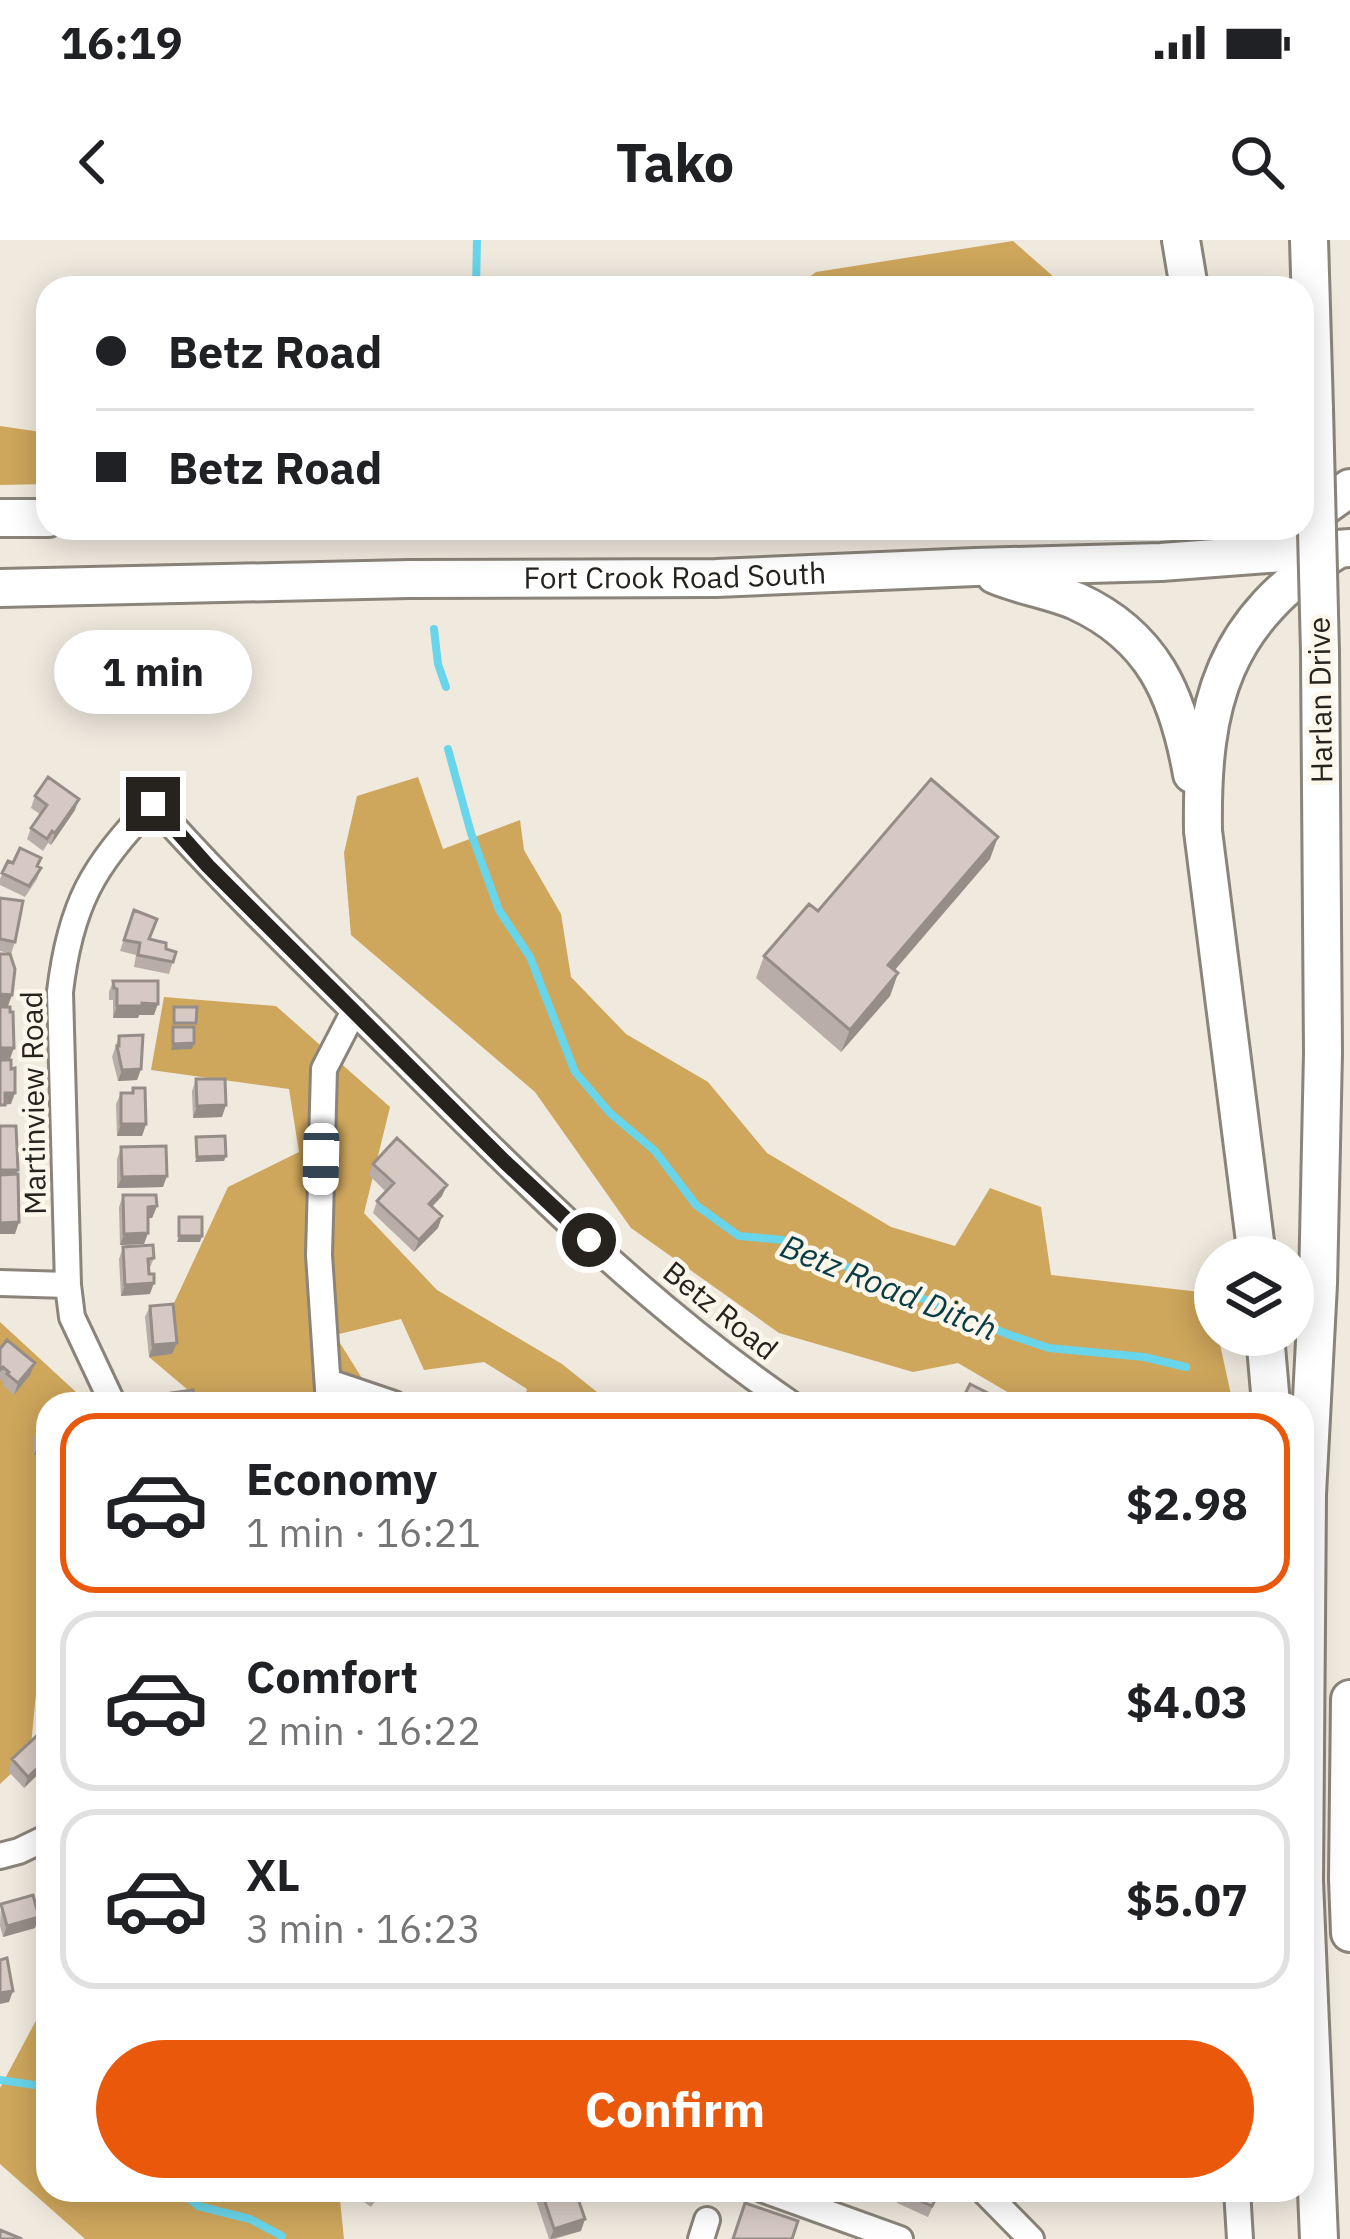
<!DOCTYPE html>
<meta charset="utf-8">
<style>
:root{--surface:#fff;--page:#f6f6f6;--text:#202124;--muted:#757577;--line:#e0e0e0;--accent:#ea580c}
body{margin:0;font-family:"IBM Plex Sans",sans-serif;background:var(--page);color:var(--text);height:100vh;display:flex;flex-direction:column;font-size:45px;white-space:nowrap}
*{box-sizing:border-box;margin:0}
p{font-size:39px;color:var(--muted)}
.icon{flex:none;width:66px;height:66px;fill:none;stroke:currentColor;stroke-width:2;stroke-linecap:round;stroke-linejoin:round}
.map{position:relative;flex:1;overflow:hidden}
.side{position:absolute;left:36px;top:1152px;width:1278px;height:810px;display:flex;flex-direction:column;background:var(--surface);border-radius:36px;box-shadow:0 6px 30px #0003}
.side>*{flex:none}
.hud{position:absolute;left:36px;top:36px;width:1278px;height:264px;border-radius:36px;box-shadow:0 6px 30px #0003;display:grid;align-content:center;height:264px;padding:0 60px;background:var(--surface)}
.tools{position:absolute;left:1194px;top:996px;display:grid;gap:24px}
.tools a{display:grid;place-items:center;width:120px;height:120px;border-radius:50%;background:var(--surface);box-shadow:0 6px 30px #0003;font-size:60px}
.end{position:absolute;width:54px;height:54px;margin:-27px;border:15px solid #26231f;background:#fff;box-shadow:0 0 0 6px #fff}
.from{border-radius:50%}
.bubble{position:absolute;height:84px;border-radius:42px;background:var(--surface);box-shadow:0 6px 30px #0003;font-size:39px;font-weight:800;line-height:84px;text-align:center}
.car{position:absolute;width:36px;height:72px;margin:-36px -18px;border-radius:15px;box-shadow:0 0 9px 3px #0007;background:linear-gradient(#fff 24%,#345 0 40%,#fff 0 76%,#345 0 86%,#fff 0)}
.hud b{display:flex;align-items:center;gap:42px;height:114px;font-size:45px}
.hud b+b{border-top:3px solid var(--line)}
.hud i{width:30px;height:30px;background:var(--text)}
ul{padding:21px 0 0;list-style:none}
li{display:flex;align-items:center;gap:36px;height:180px;margin:0 24px 18px;padding:0 36px;border:6px solid var(--line);border-radius:36px}
li div{flex:1}
li b{display:block;font-size:45px}
li em{font-style:normal;font-weight:800}
li.on{border-color:var(--accent)}
li>.icon{width:108px;height:108px;stroke-width:1.5}
.cta{display:flex;gap:24px;margin-top:auto;padding:24px 60px}
.cta a{flex:1;height:138px;border-radius:72px;background:var(--accent);color:#fff;font-size:48px;font-weight:800;line-height:138px;text-align:center}
.status{display:flex;justify-content:space-between;align-items:center;height:84px;padding:0 60px;background:var(--surface);direction:ltr}
.status svg{height:33px;fill:currentColor}
header{display:flex;justify-content:space-between;align-items:center;height:156px;padding:0 60px;background:var(--surface);font-size:54px;font-weight:800}
.map>svg:first-child{display:block}
.forest{fill:#cea65c}
.lines{fill:none;stroke-linecap:round;stroke-linejoin:round}
.stream{stroke:#69d5ea;stroke-width:8}
.minor-casing{stroke:#8a847a;stroke-width:30}
.primary-casing{stroke:#8a847a;stroke-width:42}
.minor{stroke:#fff;stroke-width:24}
.primary{stroke:#fff;stroke-width:36}
.primary-bridge-casing{stroke:#8a847a;stroke-width:42;stroke-linecap:butt}
.primary-bridge{stroke:#fff;stroke-width:36}
.wall{fill:#b8ada8}
.shaded-wall{fill:#968d88}
.building{fill:#d6c9c3;stroke:#968d88;stroke-width:3}
.route{stroke:#26231f;stroke-width:15}
.labels{text-anchor:middle;stroke-width:9;stroke-linejoin:round;paint-order:stroke}
.street-label{font-size:30px;fill:#26231f;stroke:#fdf7eb}
.water-label{font-size:33px;font-style:italic;fill:#093d46;stroke:#fdf7eb}
</style>
<div class="status"><b>16:19</b><svg viewBox="0 0 49 12"><path d="M0 12V9h3v3zM5 12V6h3v6zM10 12V3h3v9zM15 12V0h3v12zM26 1h20v11H26zM47 4h2v5h-2z"/></svg></div>
<header><svg class="icon" aria-label="back" viewBox="0 0 24 24"><path d="M15 5l-7 7 7 7"/></svg>Tako<svg class="icon" aria-label="search" viewBox="0 0 24 24"><circle cx="10" cy="10" r="6"/><path d="M15 15l6 6"/></svg></header>
<div class="map">
<svg width="1350" height="1999" viewBox="0 0 1350 1999">
<rect width="100%" height="100%" fill="#f0e9de"/>
<!-- forest -->
<path class="forest" d="M 1013,1 L 1055,38 L 1046,48 L 795,48 L 816,32 Z
M 0,186 L 48,193 L 48,244 L 0,245 Z
M 418,537 L 443,609 L 520,580 L 524,610 L 561,674 L 571,737 L 626,794 L 708,842 L 767,913 L 891,987 L 955,1006 L 990,948 L 1041,967 L 1051,1035 L 1209,1053 L 1215,1095 L 1218,1095 L 1233,1164 L 1028,1164 L 958,1123 L 913,1132 L 779,1093 L 631,988 L 535,852 L 351,695 L 344,613 L 357,556 Z
M 164,757 L 276,766 L 390,867 L 364,973 L 437,1050 L 562,1124 L 612,1164 L 524,1164 L 527,1149 L 484,1122 L 424,1130 L 401,1079 L 335,1095 L 378,1164 L 194,1164 L 194,1155 L 149,1117 L 228,947 L 299,912 L 289,849 L 151,830 Z
M 0,1082 L 76,1152 L 77,1164 L 48,1164 L 48,1332 L 40,1349 L 39,1422 L 30,1516 L 0,1544 Z
M 48,1758 L 48,1950 L 339,1950 L 344,1999 L 85,1999 L 0,1924 L 0,1848 Z"/>
<g class="lines">
<!-- stream -->
<path class="stream" d="M 476,48 L 477,0
M 434,389 L 438,424 L 446,447
M 448,509 L 471,593 L 499,670 L 530,717 L 575,832 L 610,873 L 655,911 L 696,965 L 739,996 L 783,1000 L 1007,1094 L 1049,1108 L 1144,1117 L 1186,1127
M 0,1840 L 48,1847
M 178,1950 L 198,1966 L 250,1979 L 282,1996"/>
<!-- minor casing -->
<g class="minor-casing">
<path id="minor" d="M 0,1043 L 68,1045 L 72,1077 L 113,1164
M 68,1045 L 60,752 C 70,666 93,624 153,564 C 232,653 318,735 402,819 C 524,942 648,1066 791,1164
M 329,1142 L 394,1164
M 329,1164 L 319,1015 L 324,829 L 354,771
M 0,1616 L 19,1611 L 48,1597
M 764,1950 L 900,1999
M 983,1950 L 1031,1999
M 1237,1950 L 1240,1999
M 701,1999 L 707,1980"/>
</g>
<!-- primary casing -->
<g class="primary-casing">
<g id="primary">
<path d="M 1181,0 L 1189,48"/>
<path d="M 1309,0 L 1314,169"/>
<path d="M 0,278 L 48,278"/>
<path d="M 1302,282 L 1350,248"/>
<path d="M 995,335 C 1021,346 1050,350 1076,361 C 1153,396 1178,455 1192,534"/>
<path id="s1" d="M 0,348 L 409,339 L 716,338 L 975,327 L 1161,322 L 1350,308"/>
<path d="M 1257,1017 L 1203,591 C 1201,462 1223,381 1337,310"/>
<path d="M 1265,1095 L 1271,1164"/>
<path d="M 1350,1459 L 1348,1639 L 1350,1693"/>
<path d="M 1319,1999 L 1304,1641 L 1307,1254 L 1318,1044 L 1323,813 L 1320,413"/>
</g>
</g>
<!-- minor -->
<use href="#minor" class="minor"/>
<!-- primary -->
<use href="#primary" class="primary"/>
<!-- primary-bridge casing -->
<g class="primary-bridge-casing">
<path id="primary-bridge" d="M 1314,169 L 1320,413"/>
</g>
<!-- primary-bridge -->
<use href="#primary-bridge" class="primary-bridge"/>
</g>
<!-- wall -->
<path class="wall" d="M 35,556 L 75,570 L 51,605 L 48,603 L 43,611 L 27,599 L 31,588 L 40,574 L 31,568 Z
M 990,619 L 895,730 L 898,733 L 890,756 L 841,812 L 756,738 L 764,716 L 818,671 Z
M 8,621 L 41,628 L 37,639 L 25,657 L 0,645 L 0,639 Z
M 0,658 L 15,702 L 11,714 L 0,711 Z
M 134,670 L 149,699 L 166,709 L 176,712 L 169,734 L 134,727 L 136,715 L 120,711 Z
M 113,741 L 154,775 L 139,775 L 138,778 L 113,778 L 113,760 L 109,760 L 109,752 Z
M 119,796 L 141,829 L 137,840 L 118,841 L 112,817 Z
M 196,839 L 222,877 L 193,878 L 192,851 Z
M 133,848 L 146,884 L 142,896 L 117,896 L 116,864 L 121,853 L 131,853 Z
M 121,907 L 163,947 L 117,948 L 117,919 Z
M 373,924 L 442,956 L 432,967 L 442,976 L 438,988 L 414,1012 L 373,973 L 377,961 L 386,952 L 369,935 Z
M 123,955 L 157,966 L 152,978 L 148,978 L 148,993 L 144,1004 L 120,1005 L 119,967 Z
M 123,1007 L 154,1018 L 149,1030 L 150,1054 L 121,1056 L 119,1019 Z
M 150,1066 L 177,1103 L 172,1114 L 149,1117 L 145,1077 Z
M 0,1109 L 30,1135 L 14,1155 L 3,1145 L 4,1143 L 0,1139 Z
M 38,1186 L 48,1186 L 48,1239 L 43,1239 L 43,1215 L 34,1215 L 34,1197 Z
M 48,1286 L 48,1327 L 43,1327 L 42,1310 Z
M 46,1448 L 48,1473 L 43,1473 L 42,1459 Z
M 48,1498 L 24,1548 L 8,1531 L 12,1519 Z
M 1,1664 L 39,1677 L 35,1688 L 3,1697 L 0,1686 Z
M 347,1950 L 383,1950 L 371,1967 Z
M 538,1950 L 575,1950 L 581,1991 L 555,1999 L 549,1999 L 535,1957 Z
M 902,1950 L 940,1950 L 928,1977 L 897,1963 Z"/>
<!-- shaded-wall -->
<path class="shaded-wall" d="M 79,559 L 75,570 L 51,605 L 55,593 Z
M 998,597 L 990,619 L 880,747 L 888,725 Z
M 898,733 L 890,756 L 841,812 L 850,790 Z
M 0,754 L 12,755 L 8,766 L 0,766 Z
M 142,763 L 158,764 L 154,775 L 139,775 L 138,778 L 113,778 L 117,766 Z
M 194,803 L 192,809 L 171,810 L 173,804 Z
M 0,808 L 14,808 L 10,819 L 0,819 Z
M 141,829 L 137,840 L 118,841 L 122,830 Z
M 5,853 L 15,853 L 11,864 L 1,865 Z
M 226,865 L 222,877 L 193,878 L 197,866 Z
M 121,884 L 146,884 L 142,896 L 117,896 Z
M 226,916 L 224,921 L 195,922 L 197,917 Z
M 0,930 L 18,930 L 14,941 L 0,942 Z
M 167,936 L 163,947 L 117,948 L 122,937 Z
M 447,945 L 442,956 L 424,975 L 429,964 Z
M 157,966 L 152,978 L 144,978 L 148,967 Z
M 442,976 L 438,988 L 414,1012 L 419,1000 Z
M 19,982 L 15,994 L 0,994 L 0,983 Z
M 148,993 L 144,1004 L 120,1005 L 124,994 Z
M 179,996 L 202,996 L 200,1002 L 177,1002 Z
M 154,1043 L 150,1054 L 121,1056 L 125,1045 Z
M 177,1103 L 172,1114 L 149,1117 L 153,1105 Z
M 35,1123 L 30,1135 L 14,1155 L 18,1143 Z
M 38,1204 L 47,1204 L 43,1215 L 34,1215 Z
M 48,1518 L 48,1525 L 24,1548 L 28,1537 Z
M 39,1677 L 35,1688 L 3,1697 L 7,1686 Z
M 13,1751 L 9,1762 L 0,1764 L 0,1753 Z
M 585,1979 L 581,1991 L 550,1999 L 554,1989 Z"/>
<!-- building -->
<path class="building" d="M 48,537 L 79,559 L 55,593 L 52,591 L 47,599 L 31,588 L 47,565 L 35,556 Z
M 931,539 L 998,597 L 888,725 L 898,733 L 850,790 L 764,716 L 809,664 L 818,671 Z
M 20,608 L 41,618 L 37,626 L 41,628 L 29,646 L 2,633 L 8,621 L 13,623 Z
M 0,658 L 23,661 L 15,702 L 0,699 Z
M 134,670 L 157,679 L 149,699 L 166,703 L 166,709 L 176,712 L 173,722 L 138,715 L 140,703 L 124,700 Z
M 0,714 L 10,714 L 15,729 L 12,755 L 0,754 Z
M 113,741 L 158,741 L 158,764 L 142,763 L 142,766 L 117,766 L 117,749 L 114,748 Z
M 0,767 L 10,767 L 10,772 L 13,772 L 14,808 L 0,808 Z
M 174,767 L 197,767 L 196,783 L 174,783 Z
M 173,787 L 194,787 L 194,803 L 173,804 Z
M 143,795 L 141,829 L 122,830 L 117,806 L 119,806 L 119,796 Z
M 0,820 L 11,820 L 11,829 L 15,828 L 15,853 L 5,853 L 5,865 L 0,865 Z
M 196,839 L 225,839 L 226,865 L 197,866 Z
M 133,848 L 145,848 L 146,884 L 121,884 L 121,853 L 133,853 Z
M 0,886 L 16,886 L 18,930 L 0,930 Z
M 225,896 L 226,916 L 197,917 L 196,897 Z
M 397,898 L 447,945 L 429,964 L 442,976 L 419,1000 L 377,961 L 394,943 L 373,924 Z
M 166,906 L 167,936 L 122,937 L 121,907 Z
M 18,934 L 19,982 L 0,983 L 0,935 Z
M 123,955 L 156,955 L 157,966 L 148,967 L 148,993 L 124,994 Z
M 179,977 L 202,977 L 202,996 L 179,996 Z
M 153,1005 L 154,1018 L 148,1019 L 149,1034 L 154,1034 L 154,1043 L 125,1045 L 123,1007 Z
M 173,1064 L 177,1103 L 153,1105 L 150,1066 Z
M 7,1100 L 35,1123 L 18,1143 L 7,1134 L 9,1132 L 3,1127 L 0,1130 L 0,1109 Z
M 970,1144 L 1010,1164 L 960,1164 Z
M 193,1150 L 196,1164 L 173,1164 L 171,1153 Z
M 38,1186 L 48,1186 L 48,1227 L 47,1204 L 38,1204 Z
M 42,1491 L 48,1498 L 48,1518 L 28,1537 L 12,1519 Z
M 33,1655 L 39,1677 L 7,1686 L 1,1664 Z
M 7,1718 L 13,1751 L 0,1753 L 0,1720 Z
M 541,1950 L 575,1950 L 585,1979 L 554,1989 Z
M 902,1950 L 940,1950 L 932,1966 L 901,1952 Z
M 745,1963 L 798,1981 L 792,1999 L 733,1999 Z
M 0,1990 L 22,1999 L 0,1999 Z"/>
<g class="lines">
<!-- route -->
<path class="route" d="M 153,564 L 208,626 L 505,922 L 589,1000"/>
</g>
<g class="labels">
<!-- street labels -->
<g class="street-label">
<text dy="10" stroke="none"><textPath href="#s1" startOffset="675">Fort Crook Road South</textPath></text>
<text transform="translate(1321 460) rotate(-91)" y="10">Harlan Drive</text>
<text transform="translate(34 863) rotate(-91)" y="10">Martinview Road</text>
<text transform="translate(720 1071) rotate(39)" y="10">Betz Road</text>
</g>
<!-- water labels -->
<g class="water-label">
<text transform="translate(889 1047) rotate(22)" y="12">Betz Road Ditch</text>
</g>
</g>
</svg>
<div class="tools">
<a><svg class="icon" aria-label="layers" viewBox="0 0 24 24"><path d="M12 4l9 5-9 5-9-5zM3 14l9 5 9-5"/></svg></a>
</div>
<i class="end from" style="left:589px;top:1000px"></i>
<i class="end" style="left:153px;top:564px"></i>
<div class="bubble" style="left:54px;top:390px;width:198px">1 min</div>
<i class="car" style="left:321px;top:919px;rotate:181deg"></i>
<div class="hud">
<b><i class="from"></i>Betz Road</b>
<b><i></i>Betz Road</b>
</div>
<section class="side">
<ul>
<li class="on"><svg class="icon" aria-label="car" viewBox="0 0 24 24"><path d="M5 17H2v-5l4-1 3-4h7l3 4 3 1v5h-3M9 17h6M6 11h13"/><circle cx="7" cy="17" r="2"/><circle cx="17" cy="17" r="2"/></svg><div><b>Economy</b><p>1 min · 16:21</p></div><em>$2.98</em></li>
<li><svg class="icon" aria-label="car" viewBox="0 0 24 24"><path d="M5 17H2v-5l4-1 3-4h7l3 4 3 1v5h-3M9 17h6M6 11h13"/><circle cx="7" cy="17" r="2"/><circle cx="17" cy="17" r="2"/></svg><div><b>Comfort</b><p>2 min · 16:22</p></div><em>$4.03</em></li>
<li><svg class="icon" aria-label="car" viewBox="0 0 24 24"><path d="M5 17H2v-5l4-1 3-4h7l3 4 3 1v5h-3M9 17h6M6 11h13"/><circle cx="7" cy="17" r="2"/><circle cx="17" cy="17" r="2"/></svg><div><b>XL</b><p>3 min · 16:23</p></div><em>$5.07</em></li>
</ul>
<div class="cta"><a>Confirm</a></div>
</section>
</div>
